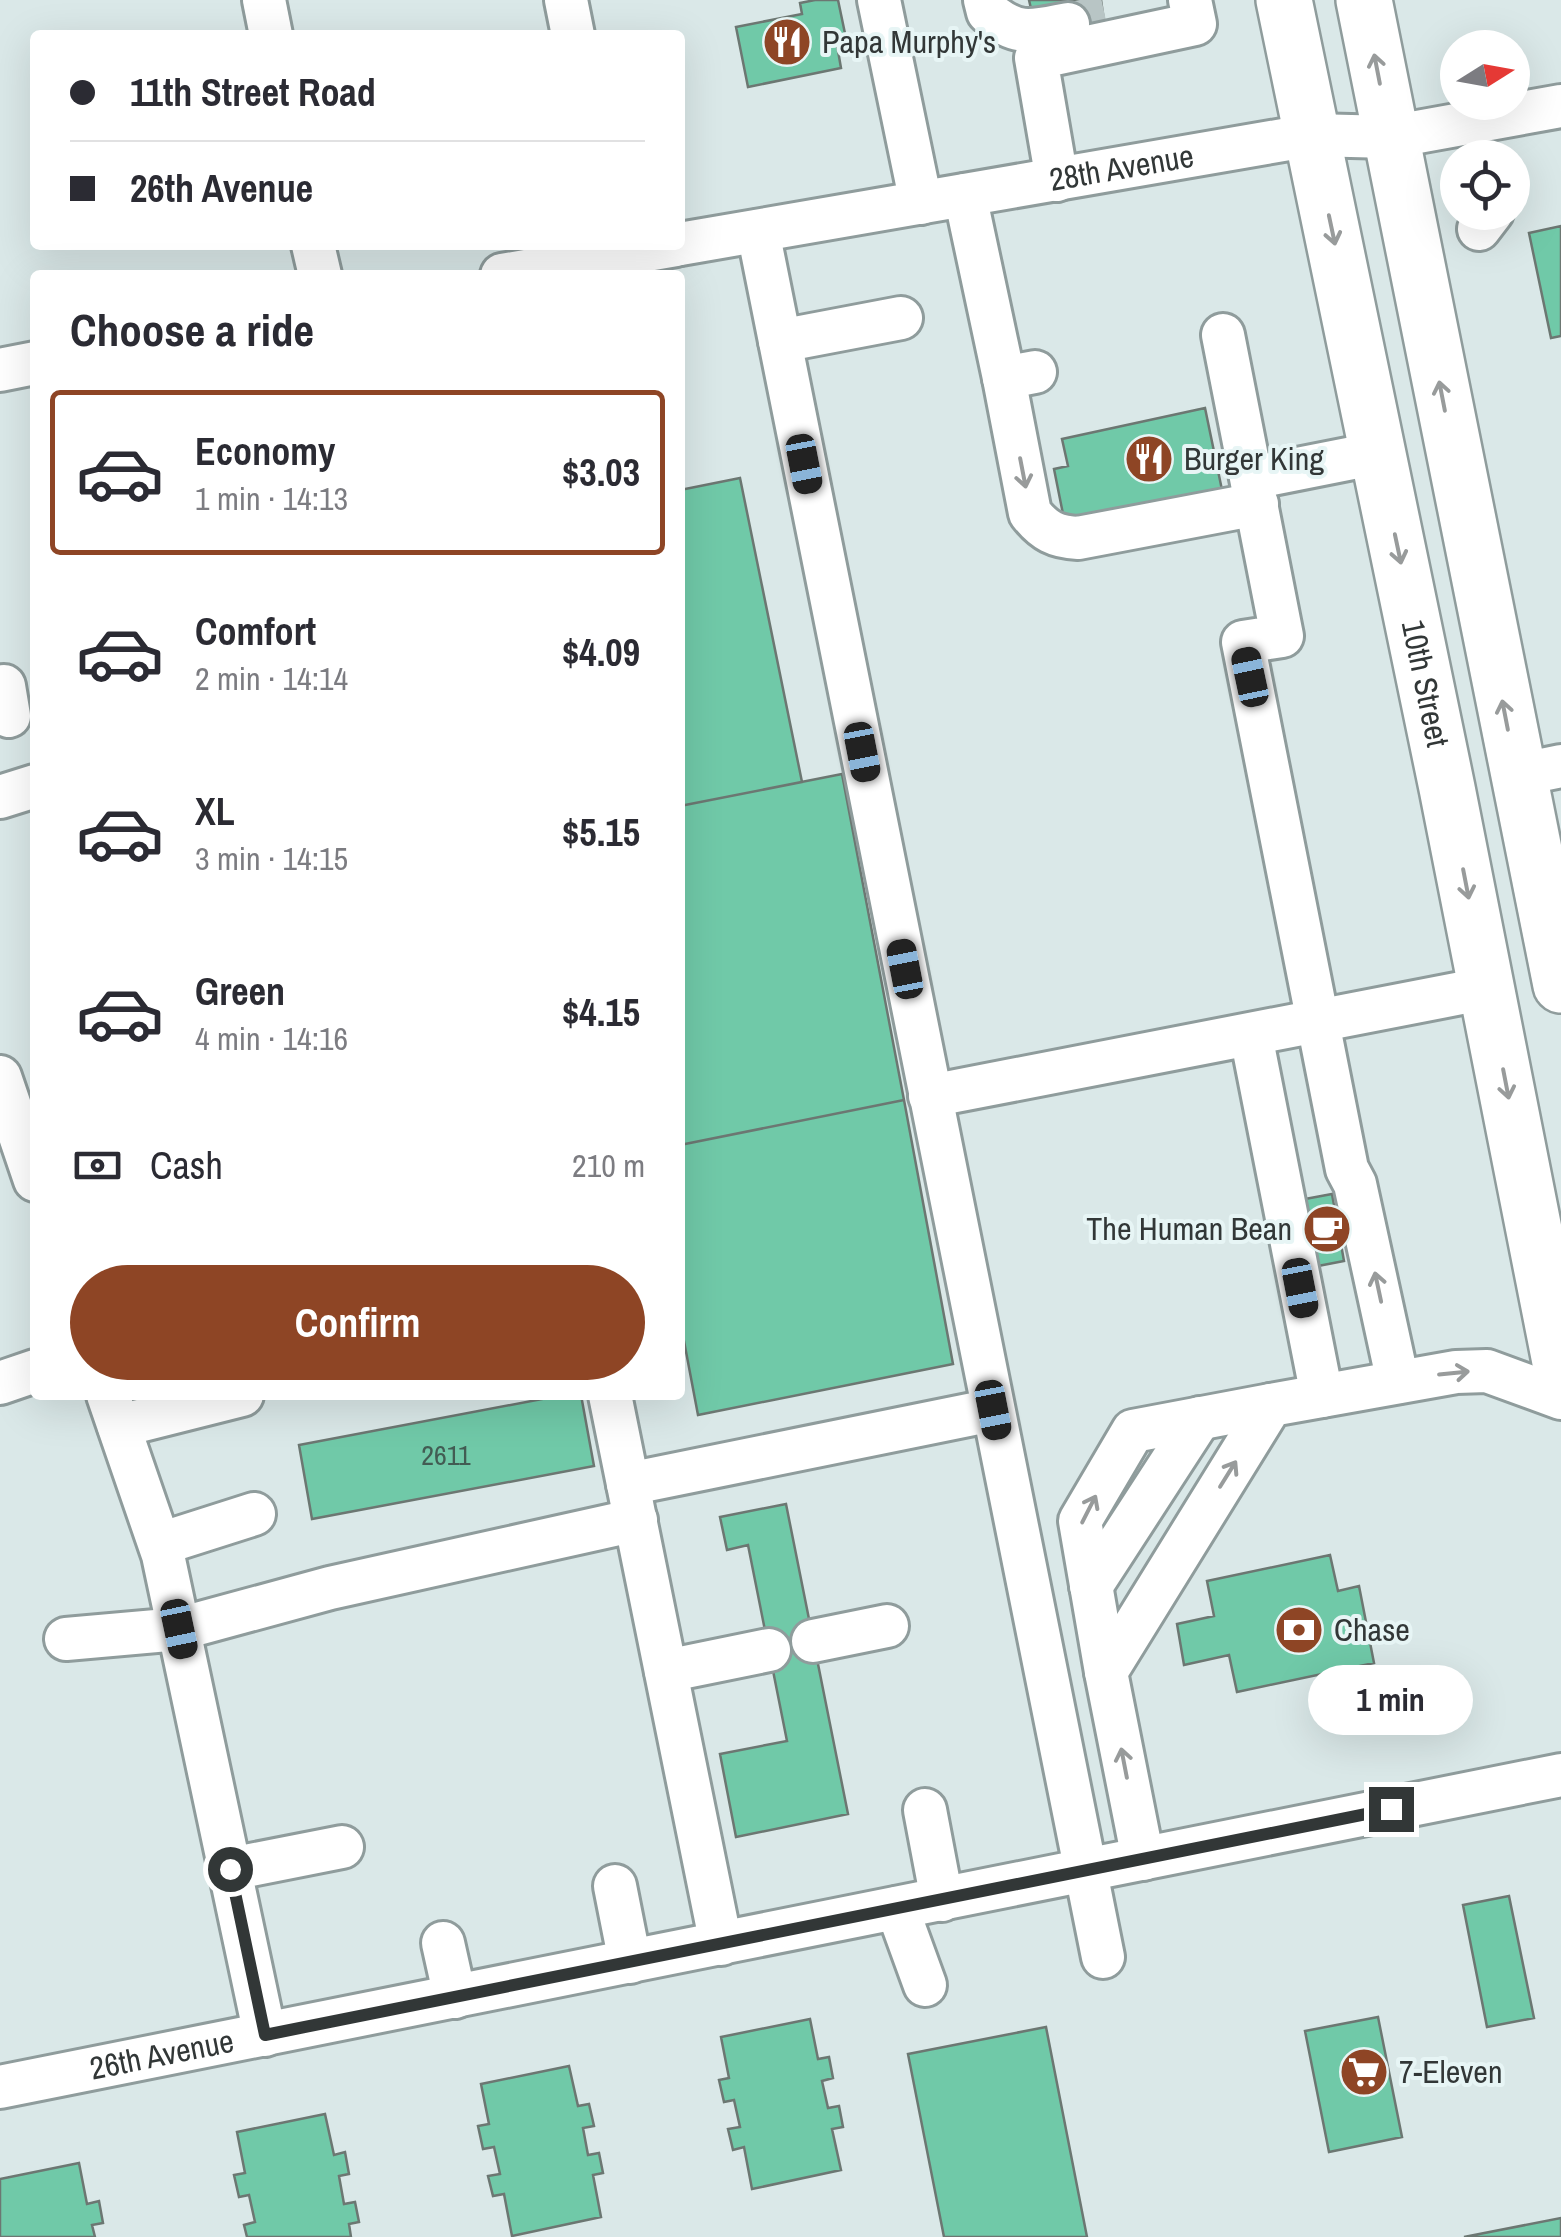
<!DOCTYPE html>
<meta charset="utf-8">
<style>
:root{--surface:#fff;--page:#f2f2f3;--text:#2b2b33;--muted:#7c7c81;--line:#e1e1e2;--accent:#8e4525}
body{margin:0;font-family:"Archivo Narrow",sans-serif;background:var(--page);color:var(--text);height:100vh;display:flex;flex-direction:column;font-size:38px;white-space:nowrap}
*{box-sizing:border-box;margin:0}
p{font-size:32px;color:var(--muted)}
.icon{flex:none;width:55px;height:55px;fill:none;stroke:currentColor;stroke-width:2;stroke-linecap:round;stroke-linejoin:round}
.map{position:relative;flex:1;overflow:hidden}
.panel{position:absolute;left:30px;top:270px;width:655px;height:1130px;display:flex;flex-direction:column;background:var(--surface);border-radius:10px;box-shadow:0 10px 40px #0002}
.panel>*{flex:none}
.top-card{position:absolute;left:30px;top:30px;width:655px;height:220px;border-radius:10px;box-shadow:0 10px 40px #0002;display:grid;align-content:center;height:220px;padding:0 40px;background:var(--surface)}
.needle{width:65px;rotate:79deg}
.controls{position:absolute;left:1440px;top:30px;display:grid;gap:20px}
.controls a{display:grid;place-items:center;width:90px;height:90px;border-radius:50%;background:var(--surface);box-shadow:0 10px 40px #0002;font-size:50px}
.end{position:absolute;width:45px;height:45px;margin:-22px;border:12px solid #323737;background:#fff;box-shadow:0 0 0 5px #fff}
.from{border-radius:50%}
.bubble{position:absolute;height:70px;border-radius:35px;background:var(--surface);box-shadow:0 10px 40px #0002;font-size:32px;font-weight:800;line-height:70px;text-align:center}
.car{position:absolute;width:30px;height:60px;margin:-30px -15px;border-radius:12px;box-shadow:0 0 8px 2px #0007;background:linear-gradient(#222 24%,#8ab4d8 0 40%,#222 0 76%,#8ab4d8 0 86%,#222 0)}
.top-card b{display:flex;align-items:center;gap:35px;height:95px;font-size:38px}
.top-card b+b{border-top:2px solid var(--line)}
.top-card i{width:25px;height:25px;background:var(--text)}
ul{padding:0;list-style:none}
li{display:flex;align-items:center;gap:30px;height:165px;margin:0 20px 15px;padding:0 20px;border:5px solid transparent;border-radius:10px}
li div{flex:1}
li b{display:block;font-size:38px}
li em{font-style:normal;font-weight:800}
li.current{border-color:var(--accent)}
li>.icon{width:90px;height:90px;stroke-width:1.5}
h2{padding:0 40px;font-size:45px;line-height:120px}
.pay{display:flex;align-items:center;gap:25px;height:110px;padding:0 40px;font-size:38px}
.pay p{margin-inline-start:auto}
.cta{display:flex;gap:20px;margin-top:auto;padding:20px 40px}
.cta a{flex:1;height:115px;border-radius:60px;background:var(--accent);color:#fff;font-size:40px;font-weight:800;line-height:115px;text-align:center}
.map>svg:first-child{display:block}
.building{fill:#70c9a8;stroke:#6c7772;stroke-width:2.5}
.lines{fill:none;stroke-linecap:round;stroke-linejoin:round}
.minor-tunnel{stroke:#b8c5c5;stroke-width:42;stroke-dasharray:42 21;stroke-linecap:butt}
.minor-casing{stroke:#8f9c9c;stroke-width:48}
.major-casing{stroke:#8f9c9c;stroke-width:60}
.minor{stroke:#fff;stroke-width:42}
.major{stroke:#fff;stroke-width:55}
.oneway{stroke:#989b9b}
.route{stroke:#323737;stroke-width:12}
.labels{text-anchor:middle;stroke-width:8;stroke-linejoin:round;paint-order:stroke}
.number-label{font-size:28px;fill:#425c53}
.poi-label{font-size:32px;fill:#323737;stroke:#e7f5f5;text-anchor:start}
.street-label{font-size:32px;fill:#323737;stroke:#e7f5f5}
</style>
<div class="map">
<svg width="1561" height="2237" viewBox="0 0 1561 2237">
<rect width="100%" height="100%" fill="#dae8e8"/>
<!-- building -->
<path class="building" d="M 815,0 L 838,0 L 847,43 L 837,45 L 841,68 L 748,87 L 736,27 L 802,14 L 800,3 Z
M 1029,0 L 1101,0 L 1105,28 L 1072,35 L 1032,13 Z
M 1561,226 L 1561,336 L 1551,338 L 1529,233 Z
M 1205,408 L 1222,490 L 1065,524 L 1054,469 L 1068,466 L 1062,439 Z
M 740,478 L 802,782 L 680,806 L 680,490 Z
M 842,774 L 904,1100 L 680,1145 L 680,806 Z
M 904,1100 L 953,1364 L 698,1415 L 680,1320 L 680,1145 Z
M 1332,1194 L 1344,1261 L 1318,1266 L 1305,1199 Z
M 563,1395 L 581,1395 L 594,1466 L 312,1519 L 299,1445 Z
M 786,1504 L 848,1814 L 736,1837 L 720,1754 L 787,1741 L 748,1545 L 727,1550 L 720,1517 Z
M 1330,1555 L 1338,1591 L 1359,1586 L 1374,1663 L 1237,1692 L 1229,1655 L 1184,1665 L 1177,1624 L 1214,1616 L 1207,1581 Z
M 1509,1896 L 1534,2018 L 1487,2027 L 1463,1905 Z
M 1378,2017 L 1402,2137 L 1329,2152 L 1305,2031 Z
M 810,2019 L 818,2059 L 829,2057 L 833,2078 L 822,2081 L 828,2108 L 839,2106 L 843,2127 L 832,2129 L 841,2170 L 752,2189 L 744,2147 L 733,2150 L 728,2129 L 740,2127 L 734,2100 L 724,2102 L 719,2080 L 729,2078 L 721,2037 Z
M 1046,2027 L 1087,2237 L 944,2237 L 908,2054 Z
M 569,2066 L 578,2106 L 589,2104 L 594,2126 L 583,2128 L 588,2155 L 599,2153 L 603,2173 L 593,2175 L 601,2217 L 512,2236 L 504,2194 L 493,2196 L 488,2176 L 500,2174 L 494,2147 L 483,2149 L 478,2126 L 489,2124 L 481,2084 Z
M 325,2114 L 334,2155 L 345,2152 L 349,2174 L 339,2176 L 344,2204 L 355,2202 L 359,2222 L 349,2224 L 351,2237 L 247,2237 L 244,2225 L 255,2222 L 249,2195 L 239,2197 L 234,2175 L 245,2173 L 237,2132 Z
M 79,2163 L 87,2204 L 99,2201 L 103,2223 L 92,2225 L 95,2237 L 0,2237 L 0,2179 Z
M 1561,2218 L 1561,2237 L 1464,2237 Z"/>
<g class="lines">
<!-- minor-tunnel -->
<path class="minor-tunnel" d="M 1068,24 L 1105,16"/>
<!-- minor casing -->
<g class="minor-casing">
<g id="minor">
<path d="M 264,0 L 271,35"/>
<path d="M 566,0 L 573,35"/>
<path d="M 879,0 L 921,203"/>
<path d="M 985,0 L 988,12 C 1018,37 1032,31 1068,24"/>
<path d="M 1057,180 L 1036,58 L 1195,24 L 1190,0"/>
<path d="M 965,195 L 1004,378 L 1035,372"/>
<path d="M 1479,229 L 1492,212"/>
<path d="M 758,231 L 1103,1957"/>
<path id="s1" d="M 680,244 L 1312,135 L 1390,137 L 1561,106"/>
<path d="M 313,245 L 320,275"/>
<path d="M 502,275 L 676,245"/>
<path d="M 1223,335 L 1282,636 L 1243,642 L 1347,1169 L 1355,1184 L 1398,1382"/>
<path d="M 780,341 L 901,318"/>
<path d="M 0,370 L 35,363"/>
<path d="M 1004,378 L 1030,513 C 1044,531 1056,537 1078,538 L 1257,504"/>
<path d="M 1252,478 L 1378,453"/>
<path d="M 4,686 L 9,716"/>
<path d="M 1517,775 L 1561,766"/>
<path d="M 0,797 L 35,786"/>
<path d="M 1251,1035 L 1322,1396"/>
<path d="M 0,1077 L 35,1180"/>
<path d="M 930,1096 L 1487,988"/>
<path d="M 0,1383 L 35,1371"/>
<path d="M 108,1395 L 163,1555 L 265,2035"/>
<path d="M 610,1395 L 721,1944"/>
<path d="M 119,1426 L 242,1395"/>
<path d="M 628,1484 L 993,1410"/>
<path d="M 160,1544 L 254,1514"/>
<path d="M 1091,1586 L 1200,1418"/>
<path d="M 66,1639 L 179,1629 L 330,1588 L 636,1520"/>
<path d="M 813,1641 L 887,1626"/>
<path d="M 666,1671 L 769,1650"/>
<path d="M 1106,1672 L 1080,1521 L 1133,1431 L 1271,1405"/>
<path d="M 925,1810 L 942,1900"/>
<path d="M 1143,1859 L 1106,1672 L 1271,1405 L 1456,1372 L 1487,1371 L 1561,1398"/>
<path d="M 230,1869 L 342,1847"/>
<path d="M 615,1886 L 630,1962"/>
<path d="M 897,1908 L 925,1985"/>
<path d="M 443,1943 L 455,1997"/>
<path id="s2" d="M 0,2087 L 1561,1775"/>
</g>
</g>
<!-- major casing -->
<g class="major-casing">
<g id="major">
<path id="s3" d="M 1284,0 L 1447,788 L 1561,1367"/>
<path d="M 1364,0 L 1561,985"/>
</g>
</g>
<!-- minor -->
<use href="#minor" class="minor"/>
<!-- major -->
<use href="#major" class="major"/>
</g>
<!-- one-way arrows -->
<defs><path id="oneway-shaft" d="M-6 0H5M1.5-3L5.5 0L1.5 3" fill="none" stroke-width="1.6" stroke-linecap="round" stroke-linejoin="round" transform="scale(2.5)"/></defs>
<g class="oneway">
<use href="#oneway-shaft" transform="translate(1377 69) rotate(-101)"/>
<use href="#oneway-shaft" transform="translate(1332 230) rotate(78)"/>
<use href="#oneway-shaft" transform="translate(1442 396) rotate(-101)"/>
<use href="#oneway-shaft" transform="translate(1023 473) rotate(79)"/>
<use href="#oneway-shaft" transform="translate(1398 549) rotate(78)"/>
<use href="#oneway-shaft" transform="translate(1505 715) rotate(-101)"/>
<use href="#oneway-shaft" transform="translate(1466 884) rotate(79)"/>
<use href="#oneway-shaft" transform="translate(1506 1084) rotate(79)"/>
<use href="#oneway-shaft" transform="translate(1378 1287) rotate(-102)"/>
<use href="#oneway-shaft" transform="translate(1454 1373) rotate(-6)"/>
<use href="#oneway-shaft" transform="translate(1228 1474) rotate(-58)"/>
<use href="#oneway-shaft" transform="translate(1089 1509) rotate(-63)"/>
<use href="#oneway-shaft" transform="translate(1124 1763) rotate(-101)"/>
</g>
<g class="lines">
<!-- route -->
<path class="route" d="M 230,1869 L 265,2035 L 1391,1809"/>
</g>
<!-- icons -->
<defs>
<g id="restaurant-disc" transform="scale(2.5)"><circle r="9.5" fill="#8e4525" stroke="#e7f5f5"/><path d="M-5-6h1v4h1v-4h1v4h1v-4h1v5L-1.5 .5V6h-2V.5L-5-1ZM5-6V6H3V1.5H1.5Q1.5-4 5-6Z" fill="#fff"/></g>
<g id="cafe-disc" transform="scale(2.5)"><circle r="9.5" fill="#8e4525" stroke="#e7f5f5"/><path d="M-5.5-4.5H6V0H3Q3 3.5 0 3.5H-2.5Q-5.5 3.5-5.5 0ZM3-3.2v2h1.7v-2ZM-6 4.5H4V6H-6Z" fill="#fff"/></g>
<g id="bank-disc" transform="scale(2.5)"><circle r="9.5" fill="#8e4525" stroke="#e7f5f5"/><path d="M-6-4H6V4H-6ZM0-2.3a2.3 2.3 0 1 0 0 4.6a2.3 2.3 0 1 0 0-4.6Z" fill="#fff"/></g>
<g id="supermarket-disc" transform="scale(2.5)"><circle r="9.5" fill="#8e4525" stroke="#e7f5f5"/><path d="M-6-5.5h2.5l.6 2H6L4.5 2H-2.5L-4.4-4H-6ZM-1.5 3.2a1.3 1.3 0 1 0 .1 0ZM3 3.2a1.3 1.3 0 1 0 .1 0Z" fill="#fff"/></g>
</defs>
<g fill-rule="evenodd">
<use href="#restaurant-disc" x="787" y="42"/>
<use href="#restaurant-disc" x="1149" y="459"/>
<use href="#cafe-disc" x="1327" y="1229"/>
<use href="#bank-disc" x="1299" y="1630"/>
<use href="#supermarket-disc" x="1364" y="2072"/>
</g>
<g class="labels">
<!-- number labels -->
<g class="number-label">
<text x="446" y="1465">2611</text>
</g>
<!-- poi labels -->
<g class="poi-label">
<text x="822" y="53">Papa Murphy's</text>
<text x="1184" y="470">Burger King</text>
<text x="1292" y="1240" text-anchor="end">The Human Bean</text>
<text x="1334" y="1641">Chase</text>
<text x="1399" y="2083">7-Eleven</text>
</g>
<!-- street labels -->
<g class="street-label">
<text dy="11" stroke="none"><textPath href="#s1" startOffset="448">28th Avenue</textPath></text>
<text dy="11" stroke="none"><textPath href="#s3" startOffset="698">10th Street</textPath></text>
<text dy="11" stroke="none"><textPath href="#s2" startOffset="165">26th Avenue</textPath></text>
</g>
</g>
</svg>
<div class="controls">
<a><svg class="needle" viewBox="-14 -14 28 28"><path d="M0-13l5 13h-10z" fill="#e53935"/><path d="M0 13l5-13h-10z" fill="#7c7c81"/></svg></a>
<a><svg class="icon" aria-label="locate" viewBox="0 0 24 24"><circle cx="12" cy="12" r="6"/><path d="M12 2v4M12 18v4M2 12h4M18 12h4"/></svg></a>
</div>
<i class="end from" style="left:230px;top:1869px"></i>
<i class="end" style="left:1391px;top:1809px"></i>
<div class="bubble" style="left:1308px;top:1665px;width:165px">1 min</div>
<i class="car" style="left:804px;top:464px;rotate:169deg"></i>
<i class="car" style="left:1250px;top:677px;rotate:348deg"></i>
<i class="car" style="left:862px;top:752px;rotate:169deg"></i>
<i class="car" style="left:905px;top:969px;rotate:349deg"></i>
<i class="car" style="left:1300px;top:1288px;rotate:169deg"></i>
<i class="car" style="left:993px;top:1410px;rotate:169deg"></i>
<i class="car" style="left:179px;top:1629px;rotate:168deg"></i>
<div class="top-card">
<b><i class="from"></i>11th Street Road</b>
<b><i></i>26th Avenue</b>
</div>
<section class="panel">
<h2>Choose a ride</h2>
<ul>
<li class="current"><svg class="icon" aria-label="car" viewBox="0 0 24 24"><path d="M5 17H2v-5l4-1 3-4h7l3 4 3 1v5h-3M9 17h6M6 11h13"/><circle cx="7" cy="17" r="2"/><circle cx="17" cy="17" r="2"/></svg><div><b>Economy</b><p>1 min · 14:13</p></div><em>$3.03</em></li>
<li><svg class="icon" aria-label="car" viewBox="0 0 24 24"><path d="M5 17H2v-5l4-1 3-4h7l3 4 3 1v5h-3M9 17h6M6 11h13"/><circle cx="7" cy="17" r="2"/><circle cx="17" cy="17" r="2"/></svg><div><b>Comfort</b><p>2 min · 14:14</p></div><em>$4.09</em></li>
<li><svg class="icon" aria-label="car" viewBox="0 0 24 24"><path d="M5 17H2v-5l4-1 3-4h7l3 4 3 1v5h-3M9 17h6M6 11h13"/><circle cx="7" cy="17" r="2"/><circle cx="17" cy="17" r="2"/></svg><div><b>XL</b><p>3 min · 14:15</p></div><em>$5.15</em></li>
<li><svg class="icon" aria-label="car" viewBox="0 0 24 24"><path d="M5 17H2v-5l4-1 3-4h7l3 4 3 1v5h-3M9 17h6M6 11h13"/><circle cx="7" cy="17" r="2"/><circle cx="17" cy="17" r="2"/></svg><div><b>Green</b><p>4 min · 14:16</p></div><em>$4.15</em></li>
</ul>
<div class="pay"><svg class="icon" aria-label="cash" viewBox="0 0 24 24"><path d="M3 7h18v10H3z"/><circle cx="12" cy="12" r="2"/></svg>Cash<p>210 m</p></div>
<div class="cta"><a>Confirm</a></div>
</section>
</div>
